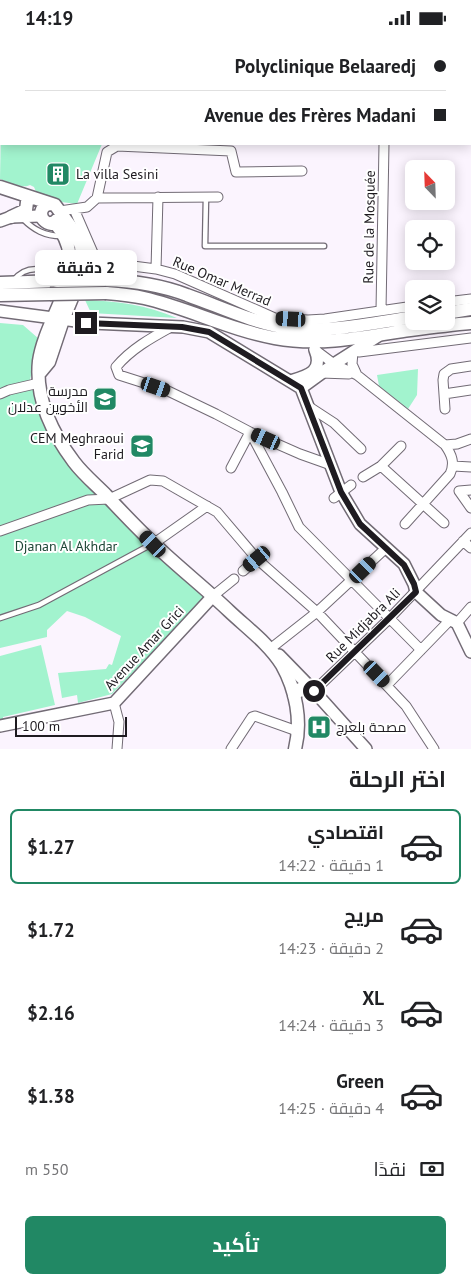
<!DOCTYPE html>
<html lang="ar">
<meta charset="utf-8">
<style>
:root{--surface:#fff;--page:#f2f2f2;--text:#202124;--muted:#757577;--line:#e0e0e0;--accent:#218864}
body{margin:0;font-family:"PT Sans",Cairo,sans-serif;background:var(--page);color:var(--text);direction:rtl;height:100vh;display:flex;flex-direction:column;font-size:19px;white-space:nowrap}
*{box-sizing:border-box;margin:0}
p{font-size:16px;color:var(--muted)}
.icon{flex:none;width:28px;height:28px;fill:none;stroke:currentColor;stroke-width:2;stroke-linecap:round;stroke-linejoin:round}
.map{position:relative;height:714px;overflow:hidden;direction:ltr}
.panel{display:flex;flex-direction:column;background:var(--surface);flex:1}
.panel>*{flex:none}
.top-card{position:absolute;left:0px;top:0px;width:471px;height:110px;box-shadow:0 2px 12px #0003;direction:rtl;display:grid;align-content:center;height:110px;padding:0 25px;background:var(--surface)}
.needle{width:32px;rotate:337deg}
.controls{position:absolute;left:405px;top:125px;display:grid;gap:10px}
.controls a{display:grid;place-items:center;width:50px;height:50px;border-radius:8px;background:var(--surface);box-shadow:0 2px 12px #0003;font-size:25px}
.scale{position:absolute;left:15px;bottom:12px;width:112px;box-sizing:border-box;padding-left:5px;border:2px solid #1e1b20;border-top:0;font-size:14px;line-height:18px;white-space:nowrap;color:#1e1b20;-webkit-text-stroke:4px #fff;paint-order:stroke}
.end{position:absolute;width:22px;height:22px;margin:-11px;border:6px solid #1e1b20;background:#fff;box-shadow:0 0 0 2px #fff}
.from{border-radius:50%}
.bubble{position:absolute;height:35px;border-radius:8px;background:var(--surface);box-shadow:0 2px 12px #0003;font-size:16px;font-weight:700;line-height:35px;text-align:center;direction:rtl}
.car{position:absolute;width:15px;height:30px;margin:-15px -8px;border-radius:6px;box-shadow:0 0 4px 1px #0007;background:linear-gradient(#222 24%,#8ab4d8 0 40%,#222 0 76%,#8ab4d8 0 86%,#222 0)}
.top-card b{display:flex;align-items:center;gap:18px;height:48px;font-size:19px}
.top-card b+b{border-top:1px solid var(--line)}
.top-card i{width:12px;height:12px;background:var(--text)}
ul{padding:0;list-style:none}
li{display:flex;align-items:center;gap:15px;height:75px;margin:0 10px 8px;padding:0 15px;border:2px solid transparent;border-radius:8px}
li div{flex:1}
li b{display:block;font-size:19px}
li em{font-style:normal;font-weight:700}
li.current{border-color:var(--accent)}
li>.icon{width:45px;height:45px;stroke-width:1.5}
h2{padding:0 25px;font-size:22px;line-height:60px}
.pay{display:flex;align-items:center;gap:12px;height:55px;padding:0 25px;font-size:19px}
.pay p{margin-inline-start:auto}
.primary-button{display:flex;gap:10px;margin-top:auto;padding:10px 25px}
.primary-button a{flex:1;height:58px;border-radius:8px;background:var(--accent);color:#fff;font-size:20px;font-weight:700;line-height:58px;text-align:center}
.status{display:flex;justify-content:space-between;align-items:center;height:35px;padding:0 25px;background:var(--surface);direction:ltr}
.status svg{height:14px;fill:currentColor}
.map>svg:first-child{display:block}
.green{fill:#a2f3ce}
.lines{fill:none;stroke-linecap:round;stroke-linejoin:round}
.service-casing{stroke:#726b75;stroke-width:7}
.minor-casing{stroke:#726b75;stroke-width:11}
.tertiary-casing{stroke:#726b75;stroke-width:14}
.secondary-casing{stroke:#726b75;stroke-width:15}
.service{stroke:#fff;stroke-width:4.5}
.minor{stroke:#fff;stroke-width:9}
.tertiary{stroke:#fff;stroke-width:11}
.secondary{stroke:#fff;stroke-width:12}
.secondary-bridge-casing{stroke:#726b75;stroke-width:15;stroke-linecap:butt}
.secondary-bridge{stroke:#fff;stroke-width:12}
.route{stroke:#1e1b20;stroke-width:6}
.labels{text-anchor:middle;stroke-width:4;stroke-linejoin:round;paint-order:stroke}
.poi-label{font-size:14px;fill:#1e1b20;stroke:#fff;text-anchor:start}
.street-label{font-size:14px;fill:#1e1b20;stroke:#fff}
.park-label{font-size:14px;fill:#1d4535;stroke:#fff}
</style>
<div class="status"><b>14:19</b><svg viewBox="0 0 49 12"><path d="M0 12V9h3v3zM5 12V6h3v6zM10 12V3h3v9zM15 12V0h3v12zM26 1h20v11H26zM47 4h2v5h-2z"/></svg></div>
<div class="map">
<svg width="471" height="714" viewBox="0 0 471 714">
<rect width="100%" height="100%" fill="#fbf4fe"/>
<!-- green -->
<path class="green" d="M 1,91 L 1,109 L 102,109 L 77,169 L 53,166 L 37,159 L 34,152 L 30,150 C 22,154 9,147 0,144 Z
M 85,265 C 119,266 145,270 177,283 L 91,278 Z
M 0,288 L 23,290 L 39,304 L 30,345 L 50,391 L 71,427 L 209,560 L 112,659 L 78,668 L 77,660 L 62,663 L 58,638 L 106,634 L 109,629 L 112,630 L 121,601 L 85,582 L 67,576 L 47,595 L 47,602 L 0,613 Z
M 418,334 L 417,360 L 408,374 L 379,351 L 377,340 Z
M 41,610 L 55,670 L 3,682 L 3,685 L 0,686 L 0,621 Z"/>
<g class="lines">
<!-- service casing -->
<g class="service-casing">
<path id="service" d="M 206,162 L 205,211 L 324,211
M 23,184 C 34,195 45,201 61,201
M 14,245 C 25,231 46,230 56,245
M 0,583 L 39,570 L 152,509"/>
</g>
<!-- minor casing -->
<g class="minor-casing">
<path id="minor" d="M 455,0 L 468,1
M 0,19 L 1,20
M 0,58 L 1,58
M 97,163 L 218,162
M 74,174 L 94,220 L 102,227 L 156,234 L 175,239 L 275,283 L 308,285 L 325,284 L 414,271
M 60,176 L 87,172 L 97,163 L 107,117 L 117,111 L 231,116 L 236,137 L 302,136
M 156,234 L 158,162
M 446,267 L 471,264
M 381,275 L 384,109
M 171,292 C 151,303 131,314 116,332 L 119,340 L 166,355 L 216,379 L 250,397 L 300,419 L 331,430
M 314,314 L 334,329 L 357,340 L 445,410 L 457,409 L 471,404
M 353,317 L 352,329 L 357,340
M 359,317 L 471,303
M 321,338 L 349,339
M 0,359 L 9,355 L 39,348
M 444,359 L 471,355
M 308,371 L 334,388 L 361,414
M 445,374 L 443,345 L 444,339 L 451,334 L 471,331
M 250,397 L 282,457 L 299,492 L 421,615
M 381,431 L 444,488
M 453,431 L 471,432
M 231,433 L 250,397
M 363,442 L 381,431 L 401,411
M 459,456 L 471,473
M 459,456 L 471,455
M 334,463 L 351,450
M 405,489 L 450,439 C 455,428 452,420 445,410
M 0,496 L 88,465 L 109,464 L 150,445 L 163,446 L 217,477 L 257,524 L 317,577 L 406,671 L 434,714
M 463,506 L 471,513
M 153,509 L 207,471
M 243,536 L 257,524
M 213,561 L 234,544
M 457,588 L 471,572
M 270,614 L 317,577 L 386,513
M 387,650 L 450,585
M 314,656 L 389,584 L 471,498
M 114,668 L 119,687 L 117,714
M 231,714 L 252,682 L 255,681 L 297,696"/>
</g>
<!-- tertiary casing -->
<g class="tertiary-casing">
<path id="tertiary" d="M 0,186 L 11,182 L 40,181
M 0,276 L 91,288 L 183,292 L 209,297 L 301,353 L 341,457 L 360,489 L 404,529 L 414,549 L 416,557 L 441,580 L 457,588 L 471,617
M 290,346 C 307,341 324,337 315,315
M 301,353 L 334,329 L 378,301
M 279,620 L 314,656 L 366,714
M 0,691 L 114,668 L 213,561"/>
</g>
<!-- secondary casing -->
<g class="secondary-casing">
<path id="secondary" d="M 0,152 L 55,170 L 74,196 L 81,211 L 82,222 L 77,251 L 63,285 L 49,327 L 39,339
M 52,169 C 38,169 37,187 52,189 L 59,183
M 11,182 L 26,175 L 27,167
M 55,188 C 94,233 46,278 39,326 C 35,363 52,398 74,427 C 83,439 95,449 106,460 C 121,476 137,493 153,508 C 178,532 205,553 229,576 C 247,593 269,609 282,630 C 296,655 302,686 295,714
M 105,245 C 133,246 161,250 187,260 C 221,272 253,288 289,293 C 330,298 373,288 414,282
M 0,248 L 57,246
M 106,258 C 119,259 131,260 144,263 C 188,273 230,295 275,303 C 318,311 360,303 403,296 C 426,293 448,290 471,288
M 0,260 L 50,259
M 446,278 L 471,274
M 294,661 L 300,654 L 308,650"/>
</g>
<!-- service -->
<use href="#service" class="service"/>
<!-- minor -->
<use href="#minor" class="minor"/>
<!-- tertiary -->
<use href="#tertiary" class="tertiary"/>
<!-- secondary -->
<use href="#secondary" class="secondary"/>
<!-- secondary-bridge casing -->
<g class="secondary-bridge-casing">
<path id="secondary-bridge" d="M 57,246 L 105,245
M 50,259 L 106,258"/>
</g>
<!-- secondary-bridge -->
<use href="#secondary-bridge" class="secondary-bridge"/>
</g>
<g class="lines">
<!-- route -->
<path class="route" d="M 86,288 L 182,292 L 209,297 L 301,353 L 341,457 L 360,489 L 404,530 L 414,549 L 416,557 L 314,656"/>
</g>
<!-- icons -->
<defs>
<g id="building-square" transform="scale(1.25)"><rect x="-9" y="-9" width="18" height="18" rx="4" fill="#218864" stroke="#fff"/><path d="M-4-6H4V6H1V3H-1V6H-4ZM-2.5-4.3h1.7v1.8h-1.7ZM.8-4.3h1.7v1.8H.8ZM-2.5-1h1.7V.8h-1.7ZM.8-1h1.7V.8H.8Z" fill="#fff"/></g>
<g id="school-square" transform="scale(1.25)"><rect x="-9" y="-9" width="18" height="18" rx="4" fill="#218864" stroke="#fff"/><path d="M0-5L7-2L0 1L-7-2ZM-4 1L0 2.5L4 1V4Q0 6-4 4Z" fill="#fff"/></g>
<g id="hospital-square" transform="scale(1.25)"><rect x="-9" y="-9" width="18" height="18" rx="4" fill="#218864" stroke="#fff"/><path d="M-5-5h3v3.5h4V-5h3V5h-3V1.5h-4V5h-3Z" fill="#fff"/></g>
</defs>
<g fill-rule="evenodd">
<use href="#building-square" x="58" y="139"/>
<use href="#school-square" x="105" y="364"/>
<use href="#school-square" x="142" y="411"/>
<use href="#hospital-square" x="319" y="692"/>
</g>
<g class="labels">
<!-- poi labels -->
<g class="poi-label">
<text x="76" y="144">La villa Sesini</text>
<text x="88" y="361" text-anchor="end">مدرسة<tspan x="88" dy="16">الأخوين عدلان</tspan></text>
<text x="124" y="408" text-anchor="end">CEM Meghraoui<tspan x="124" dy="16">Farid</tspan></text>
<text x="336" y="697">مصحة بلعرج</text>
</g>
<!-- street labels -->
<g class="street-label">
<text transform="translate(369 192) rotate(-89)" y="5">Rue de la Mosquée</text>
<text transform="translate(222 246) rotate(23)" y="5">Rue Omar Merrad</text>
<text transform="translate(363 590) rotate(-45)" y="5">Rue Midjabra Ali</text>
<text transform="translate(144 613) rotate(-47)" y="5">Avenue Amar Grici</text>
</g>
<!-- park labels -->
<g class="park-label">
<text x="66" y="516">Djanan Al Akhdar</text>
</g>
</g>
</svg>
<div class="controls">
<a><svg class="needle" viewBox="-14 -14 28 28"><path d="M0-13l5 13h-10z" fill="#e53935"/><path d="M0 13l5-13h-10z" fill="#757577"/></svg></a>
<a><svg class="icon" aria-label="locate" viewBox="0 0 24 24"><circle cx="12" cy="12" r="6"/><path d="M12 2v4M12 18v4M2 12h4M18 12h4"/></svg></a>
<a><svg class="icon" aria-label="layers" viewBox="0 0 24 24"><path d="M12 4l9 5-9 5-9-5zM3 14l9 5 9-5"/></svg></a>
</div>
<div class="scale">100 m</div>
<i class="end from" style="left:314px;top:656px"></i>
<i class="end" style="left:86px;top:288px"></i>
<div class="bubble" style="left:35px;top:215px;width:102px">2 دقيقة</div>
<i class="car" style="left:291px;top:284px;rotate:273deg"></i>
<i class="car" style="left:156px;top:352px;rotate:109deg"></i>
<i class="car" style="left:266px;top:404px;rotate:294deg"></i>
<i class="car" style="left:153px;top:509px;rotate:316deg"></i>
<i class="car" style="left:257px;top:524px;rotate:230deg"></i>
<i class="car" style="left:363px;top:535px;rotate:46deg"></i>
<i class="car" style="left:377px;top:639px;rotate:136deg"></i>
<div class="top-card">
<b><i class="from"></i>Polyclinique Belaaredj</b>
<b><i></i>Avenue des Frères Madani</b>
</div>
</div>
<section class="panel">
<h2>اختر الرحلة</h2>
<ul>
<li class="current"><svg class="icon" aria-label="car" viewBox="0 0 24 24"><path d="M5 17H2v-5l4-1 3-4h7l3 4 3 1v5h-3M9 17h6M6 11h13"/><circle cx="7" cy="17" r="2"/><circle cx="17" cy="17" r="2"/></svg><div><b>اقتصادي</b><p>1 دقيقة · 14:22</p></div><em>$1.27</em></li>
<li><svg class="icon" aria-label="car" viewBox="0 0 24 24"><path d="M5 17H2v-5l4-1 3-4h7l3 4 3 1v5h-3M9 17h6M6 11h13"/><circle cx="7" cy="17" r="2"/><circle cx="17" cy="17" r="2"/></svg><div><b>مريح</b><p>2 دقيقة · 14:23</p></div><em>$1.72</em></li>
<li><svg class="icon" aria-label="car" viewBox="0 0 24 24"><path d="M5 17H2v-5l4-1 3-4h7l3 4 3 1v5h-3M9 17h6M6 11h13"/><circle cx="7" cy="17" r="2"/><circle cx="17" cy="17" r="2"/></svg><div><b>XL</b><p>3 دقيقة · 14:24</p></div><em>$2.16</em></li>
<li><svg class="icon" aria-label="car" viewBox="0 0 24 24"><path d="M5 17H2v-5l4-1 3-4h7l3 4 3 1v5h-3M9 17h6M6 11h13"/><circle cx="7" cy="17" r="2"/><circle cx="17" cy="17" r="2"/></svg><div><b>Green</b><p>4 دقيقة · 14:25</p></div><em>$1.38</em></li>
</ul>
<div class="pay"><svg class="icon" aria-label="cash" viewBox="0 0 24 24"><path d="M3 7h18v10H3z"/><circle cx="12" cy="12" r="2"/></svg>نقدًا<p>550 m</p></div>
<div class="primary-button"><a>تأكيد</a></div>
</section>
